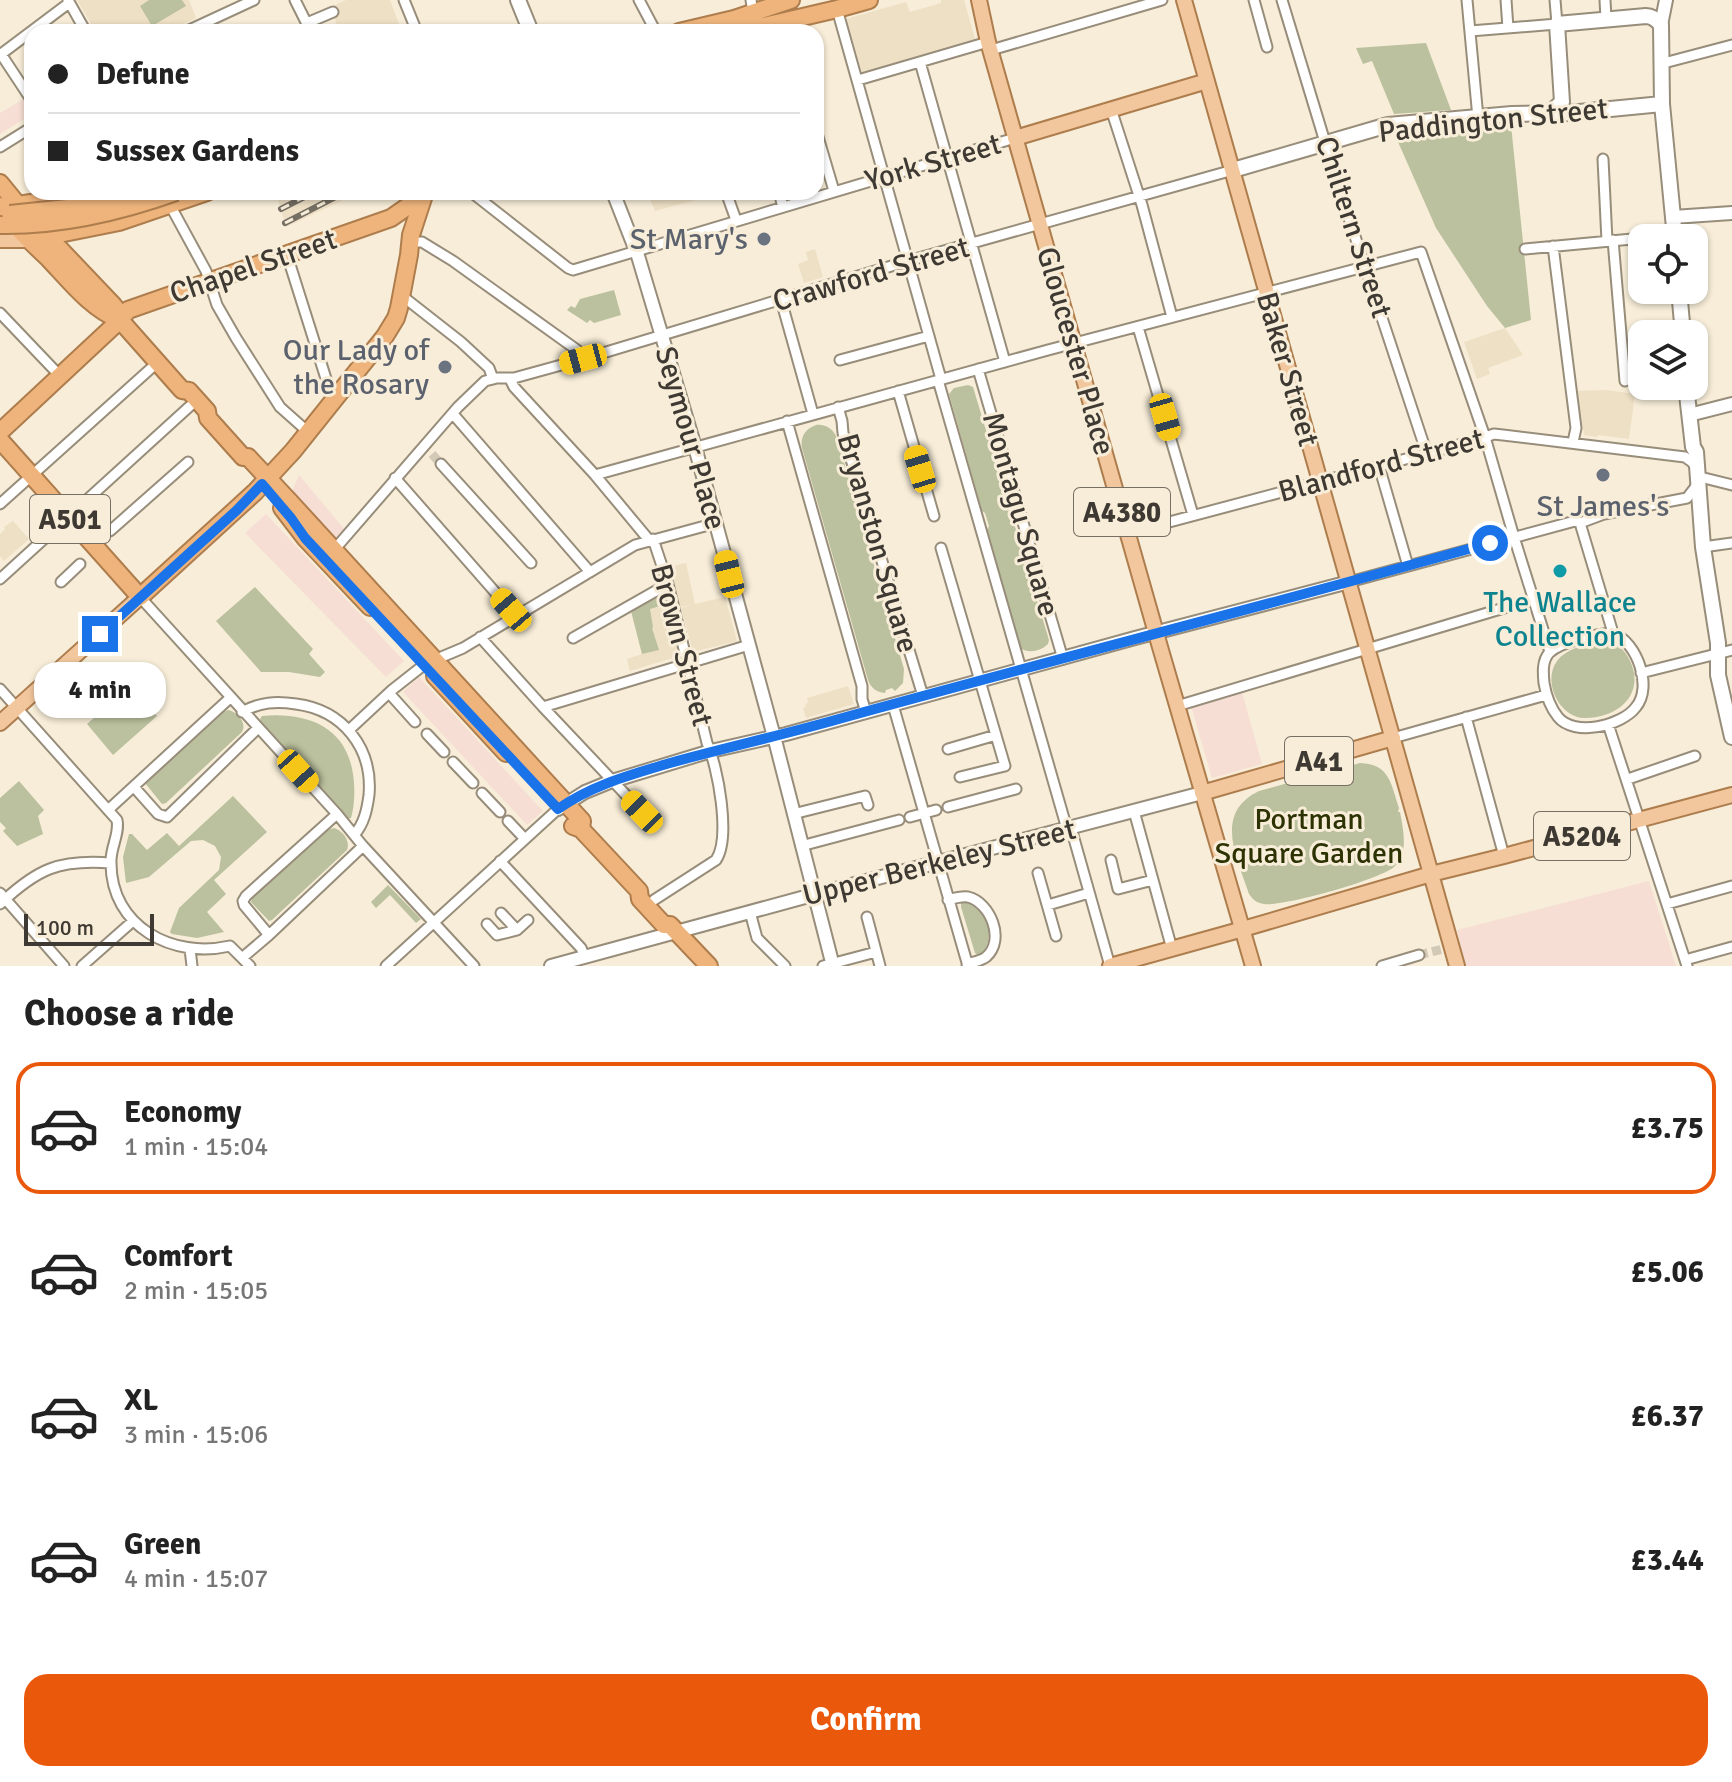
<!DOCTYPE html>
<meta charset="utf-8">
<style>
:root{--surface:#fff;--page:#f6f6f6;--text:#222;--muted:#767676;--line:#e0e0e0;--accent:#ea580c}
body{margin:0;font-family:Signika,sans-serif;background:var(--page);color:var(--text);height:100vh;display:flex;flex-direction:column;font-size:30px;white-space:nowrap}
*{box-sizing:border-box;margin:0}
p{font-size:26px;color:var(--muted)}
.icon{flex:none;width:44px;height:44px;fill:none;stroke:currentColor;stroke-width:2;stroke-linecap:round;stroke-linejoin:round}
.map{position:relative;height:966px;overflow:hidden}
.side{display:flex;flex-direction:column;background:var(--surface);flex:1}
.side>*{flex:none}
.top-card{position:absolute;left:24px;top:24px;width:800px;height:176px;border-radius:24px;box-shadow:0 2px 6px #0004;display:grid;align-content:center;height:176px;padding:0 24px;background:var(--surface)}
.tools{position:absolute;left:1628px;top:224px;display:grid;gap:16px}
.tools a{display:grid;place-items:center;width:80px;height:80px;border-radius:16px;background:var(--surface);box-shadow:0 2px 6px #0004;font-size:40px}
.scale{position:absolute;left:24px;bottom:20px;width:130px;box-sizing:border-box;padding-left:8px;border:4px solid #3e3932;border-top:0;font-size:22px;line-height:28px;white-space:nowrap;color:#3e3932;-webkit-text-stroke:6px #f7edd8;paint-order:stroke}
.end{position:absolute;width:36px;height:36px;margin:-18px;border:10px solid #1a73e8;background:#fff;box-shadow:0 0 0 4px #fff}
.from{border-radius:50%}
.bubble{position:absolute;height:56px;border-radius:24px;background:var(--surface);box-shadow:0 2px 6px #0004;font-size:26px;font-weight:700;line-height:56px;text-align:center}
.car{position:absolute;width:24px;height:48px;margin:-24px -12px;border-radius:10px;box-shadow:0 0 6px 2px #0007;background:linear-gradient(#f5c518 24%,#345 0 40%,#f5c518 0 76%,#345 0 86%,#f5c518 0)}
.top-card b{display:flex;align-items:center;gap:28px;height:76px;font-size:30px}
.top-card b+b{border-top:2px solid var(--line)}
.top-card i{width:20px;height:20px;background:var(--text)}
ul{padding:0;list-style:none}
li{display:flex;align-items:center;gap:24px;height:132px;margin:0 16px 12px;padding:0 8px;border:4px solid transparent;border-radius:24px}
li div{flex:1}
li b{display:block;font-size:30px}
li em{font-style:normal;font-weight:700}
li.selected{border-color:var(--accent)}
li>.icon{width:72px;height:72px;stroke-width:1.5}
h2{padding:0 24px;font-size:36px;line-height:96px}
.cta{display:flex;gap:16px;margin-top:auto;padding:16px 24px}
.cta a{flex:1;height:92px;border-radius:24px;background:var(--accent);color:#fff;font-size:32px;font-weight:700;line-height:92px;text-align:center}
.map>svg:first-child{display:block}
.commercial{fill:#f6ded4}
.built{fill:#eee0c5}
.green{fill:#bbc19e}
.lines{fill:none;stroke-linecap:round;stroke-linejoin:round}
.minor-tunnel{stroke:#d2c9b7;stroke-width:9;stroke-dasharray:9 4.5;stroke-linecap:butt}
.minor-casing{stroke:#978d7a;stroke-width:13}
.tertiary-casing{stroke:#978d7a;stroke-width:16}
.secondary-casing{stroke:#978d7a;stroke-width:18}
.primary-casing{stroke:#ae7d4d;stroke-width:18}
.trunk-casing{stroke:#ae7d4d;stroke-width:20}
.minor{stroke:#fff;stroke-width:9}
.tertiary{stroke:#fff;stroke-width:12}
.secondary{stroke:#fff;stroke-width:14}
.primary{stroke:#f2c79d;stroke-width:14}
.trunk{stroke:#eeb47c;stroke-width:16}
.rail-casing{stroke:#746e63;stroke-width:6}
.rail{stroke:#f7edd8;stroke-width:3;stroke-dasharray:9;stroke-linecap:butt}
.trunk-bridge-casing{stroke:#ae7d4d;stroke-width:20;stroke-linecap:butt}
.trunk-bridge{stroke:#eeb47c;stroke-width:16}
.route{stroke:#1a73e8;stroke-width:10}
.worship-dot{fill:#6b7280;stroke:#f7edd8;stroke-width:3}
.culture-dot{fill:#0f9aa8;stroke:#f7edd8;stroke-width:3}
.labels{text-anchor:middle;stroke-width:6;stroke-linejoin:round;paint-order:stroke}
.shield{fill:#f7edd8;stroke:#766f64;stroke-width:2}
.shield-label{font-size:28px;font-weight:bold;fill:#3e3932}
.street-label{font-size:30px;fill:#3e3932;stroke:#f7edd8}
.worship-label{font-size:30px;fill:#5b616d;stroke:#f7edd8;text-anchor:end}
.culture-label{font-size:30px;fill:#0d838f;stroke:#f7edd8}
.park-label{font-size:30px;fill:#2d3203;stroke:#f7edd8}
</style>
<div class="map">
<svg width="1732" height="966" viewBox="0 0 1732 966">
<rect width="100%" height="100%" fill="#f7edd8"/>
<!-- commercial -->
<path class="commercial" d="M 32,94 L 32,114 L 0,134 L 0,113 Z
M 299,475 L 346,531 L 334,541 L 292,491 Z
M 266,514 L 404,661 L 386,677 L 245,533 Z
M 419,677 L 543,811 L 527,825 L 403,692 Z
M 1242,692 L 1262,764 L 1212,778 L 1191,706 Z
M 1649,881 L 1676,966 L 1466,966 L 1457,930 Z"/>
<!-- built -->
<path class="built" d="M 77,0 L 189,0 L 196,18 L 167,32 L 96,32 Z
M 346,0 L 390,0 L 402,32 L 339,32 L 331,7 Z
M 941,0 L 964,0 L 975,39 L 887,65 L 887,69 L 863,76 L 846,19 L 906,2 L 910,12 L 941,3 Z
M 276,192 L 360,192 L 286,227 Z
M 647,192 L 717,192 L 718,194 L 655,211 Z
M 815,249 L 823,277 L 804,283 L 798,264 L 808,260 L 806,252 Z
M 1505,328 L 1523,355 L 1488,368 L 1490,374 L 1477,379 L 1464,342 Z
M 1606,390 L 1635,394 L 1629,439 L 1598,435 L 1597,437 L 1584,435 L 1577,391 Z
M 13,521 L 29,539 L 4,561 L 0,556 L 0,534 L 5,529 L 4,527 Z
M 686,563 L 695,604 L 725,597 L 737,641 L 693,652 L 681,608 L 691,605 L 680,607 L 676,657 L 630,671 L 627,659 L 642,654 L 631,611 L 661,593 L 673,566 Z
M 848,686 L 854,704 L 806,718 L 803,708 L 806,707 L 805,704 L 808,703 L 807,698 Z"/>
<!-- green -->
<path class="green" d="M 149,0 L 182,0 L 186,6 L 152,26 L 140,6 Z
M 1426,43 L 1451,110 L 1394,114 L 1372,61 L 1363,64 L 1356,48 Z
M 1511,125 L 1531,320 L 1505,328 L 1487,306 L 1436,228 L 1395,135 Z
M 614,290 L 621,315 L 594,323 L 590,320 L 587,323 L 567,310 L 571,306 L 575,308 L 580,299 Z
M 968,385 L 973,387 L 1049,640 L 1048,644 C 1041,651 1029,654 1020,648 L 987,530 L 989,526 L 985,513 L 982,511 L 949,394 L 954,388 Z
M 816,425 C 826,424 833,429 837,438 L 904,669 L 903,683 L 895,691 L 892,688 L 886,690 L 885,693 C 876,692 871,688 868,680 L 802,448 C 800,437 805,429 816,425 Z
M 255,587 L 313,649 L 309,654 L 325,672 L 320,677 L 289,672 L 261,672 L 216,621 Z
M 661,593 L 663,605 L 650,609 L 653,627 L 652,628 L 659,650 L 642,654 L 631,611 Z
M 1597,643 C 1603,643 1609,642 1615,644 C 1621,647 1625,652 1628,657 C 1648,692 1619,719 1584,718 C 1559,717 1542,681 1557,661 C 1566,649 1583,645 1597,643 Z
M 130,686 L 157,716 L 113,755 L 87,724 Z
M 228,710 C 238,712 247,723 242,732 L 166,803 L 162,804 L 145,783 L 224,712 Z
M 262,716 C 306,712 346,726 353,774 C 355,788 355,804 351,818 L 347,819 L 261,721 L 260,719 Z
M 1360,763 C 1390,764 1391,784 1399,808 L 1398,812 L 1400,812 C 1403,829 1409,852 1395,866 C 1383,879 1282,907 1264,904 C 1257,903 1253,900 1249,894 C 1237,858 1213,813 1259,791 Z
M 19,781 L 44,810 L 38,816 L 43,834 L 17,846 L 3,831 L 6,828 L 0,822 L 0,798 Z
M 233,796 L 267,832 L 214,880 L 226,894 L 207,912 L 224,932 L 197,938 L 172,934 L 170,932 L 179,908 L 219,870 L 221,857 L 215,846 L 203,840 L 191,841 L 149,877 L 126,883 L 123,857 L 129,834 L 132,834 L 147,850 L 167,833 L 179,846 Z
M 334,828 C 342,830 351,841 347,850 L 272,920 L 269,921 L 251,902 L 252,898 L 327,830 Z
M 388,885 L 421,919 L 416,923 L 390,895 L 376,908 L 371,902 Z
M 965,901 C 987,910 998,939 979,956 L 975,953 L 961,907 L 961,902 Z"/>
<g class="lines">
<!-- minor-tunnel -->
<path class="minor-tunnel" d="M 432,454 L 441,464
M 100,540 L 110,531
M 1419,955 L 1443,949"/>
<!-- minor casing -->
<g class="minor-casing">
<path id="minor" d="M 68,0 L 86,32
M 295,0 L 311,32
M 404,0 L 417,32
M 639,0 L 656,32
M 1254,0 L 1267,47
M 1282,0 L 1338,185 L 1427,454
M 1467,0 L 1478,118
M 1506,0 L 1508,28
M 1605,0 L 1606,19
M 837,9 L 941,379
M 751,12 L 752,6 L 751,0
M 307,23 L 333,12
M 1470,31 L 1557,24 L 1555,0
M 185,32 L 254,0
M 991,50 L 1162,0
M 1,54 L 32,101
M 0,55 L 69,3
M 920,62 L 1005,362
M 1660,64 L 1732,45
M 858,80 L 988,42
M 1111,109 L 1142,205 L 1172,317
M 816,130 L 834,191
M 0,147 L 32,127
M 1603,159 L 1607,241
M 471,192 L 568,268 L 573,270 L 1015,138
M 726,192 L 736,220
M 779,192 L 783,207
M 170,205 L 206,271 L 217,305 L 236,338 L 280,407 L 307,431
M 1613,240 L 1625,381
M 415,242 L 422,242 L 453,261 L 577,350 L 583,359
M 1553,246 L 1576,428 L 1573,442
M 1525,249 L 1675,235
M 287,255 L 328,385 L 338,394
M 401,295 L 461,342 L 489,368 L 493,379
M 781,300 L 813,414
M 0,313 L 61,377
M 1138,327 L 1193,515
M 840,360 L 929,336
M 978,369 L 1063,659
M 510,379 L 514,387 L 595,475 L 649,540
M 938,380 L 1067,829
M 898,391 L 934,516
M 838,407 L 842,421 L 843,433 L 923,696
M 453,414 L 590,572
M 787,421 L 862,686 L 862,699 L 866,712
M 441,464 L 531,563
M 1379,466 L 1408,566
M 595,475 L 1048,350 L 1421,252 L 1485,437 L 1514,537 L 1550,652
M 1696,476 L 1732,485
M 395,478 L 516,616
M 0,504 L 158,362
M 1580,523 L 1613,633
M 110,531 L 188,462
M 1128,533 L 1477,440 L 1494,434 L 1503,435 L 1685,457 L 1692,462 L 1696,468
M 653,539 L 668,584 L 707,743 C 718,767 731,838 716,860 L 654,900
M 1703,547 L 1732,543
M 941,548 L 1005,766 L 960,777
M 334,550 L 458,407 L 485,381 L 497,378 L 514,378 L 583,359 L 908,261 L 1233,170
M 0,579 L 190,406
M 61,582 L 80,564
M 1349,582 L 1575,521 L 1580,523 L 1604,514 L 1687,498 L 1697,485
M 140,597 L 337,814 L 363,846 L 474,966
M 1613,633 C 1637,642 1653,687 1636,707 C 1622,726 1574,737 1558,717 C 1550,707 1546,695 1544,683 C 1543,673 1542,661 1549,653 C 1561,641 1597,634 1613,633 Z
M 480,637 L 543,707 L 642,812
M 573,638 L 668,584
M 1641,673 L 1732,650
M 0,689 L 117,820 C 120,834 110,848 111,863 C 111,927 173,959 230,946 L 250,966
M 389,693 L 415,722
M 893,705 L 968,966
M 1177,706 L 1534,599
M 543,707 L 749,645
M 242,712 C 260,702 276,701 296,704 C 343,710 373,748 369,795 C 367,810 364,824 354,835
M 1466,717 L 1504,856
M 1608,724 L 1687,966
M 349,730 L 392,690 L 425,664 L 463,648 L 635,545 L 716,523
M 427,734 L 444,752
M 1393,738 L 1546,695
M 948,749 L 996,735
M 453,762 L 473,783
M 1628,779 L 1695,756
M 134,787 L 158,814 L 167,817 L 258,728
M 482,793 L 500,812
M 948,807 L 1016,789
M 108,810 L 230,698
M 1134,811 L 1172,949
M 793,814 L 865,796 L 868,805
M 910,817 L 936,810
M 508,821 L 525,839
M 1071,828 L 1110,966
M 801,846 L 899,820
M 1111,860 L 1118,889 L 1153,880
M 500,861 L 581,948 L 585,957
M 1038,873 L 1056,936
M 0,893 L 64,966
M 948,900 C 955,898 961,896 968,897 C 990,902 1006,940 986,957 C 981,961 973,962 967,964
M 0,904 C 37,869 59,859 111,863
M 1667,904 L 1732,886
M 1048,905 L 1089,893
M 750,912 L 757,938 L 785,966
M 501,913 L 517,930
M 867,917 L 880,966
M 487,924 L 497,935 L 517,930 L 528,920
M 269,935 L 244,905 L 243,901 L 246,896 L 337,814
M 190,949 L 192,966
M 242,958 L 269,935 L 363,846
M 1685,960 L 1732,947
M 82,966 L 133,921
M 386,966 L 558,809
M 823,966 L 876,952
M 1382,966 L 1419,955"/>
</g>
<!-- tertiary casing -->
<g class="tertiary-casing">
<path id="tertiary" d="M 1661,25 L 1666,0
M 613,192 L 638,256 L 695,447 L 776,744 L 833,966
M 1673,217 L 1732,213
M 1689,415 L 1732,404
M 558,809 L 585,792 L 612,781 L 711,751 L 786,734 L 1135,638 L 1349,582
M 551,966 L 805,897 L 1202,793"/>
</g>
<!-- secondary casing -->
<g class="secondary-casing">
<path id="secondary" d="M 518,0 L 531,32
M 1550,113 L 1562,102 L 1557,24 L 1646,16 C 1653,16 1657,20 1661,25 L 1662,104 L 1675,238
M 1233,170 L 1388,125 L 1512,114 L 1569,113 L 1662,104
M 1679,290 L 1683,334
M 1686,386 L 1693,447 L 1696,452 L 1703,547 L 1718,643 L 1718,675 L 1732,737"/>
</g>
<!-- primary casing -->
<g class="primary-casing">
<path id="primary" d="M 979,0 L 988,42 L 1160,647 L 1253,966
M 1184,0 L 1457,966
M 1015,138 L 1207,81
M 0,240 L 29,240
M 0,723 L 140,597
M 1202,793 L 1393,738
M 1110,966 L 1243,929 L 1431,874 L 1504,856 L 1732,795"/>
</g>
<!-- trunk casing -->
<g class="trunk-casing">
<path id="trunk" d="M 679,32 L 734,19 L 791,0
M 738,32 L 837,9 L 869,0
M 0,183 L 18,205 L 113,305 L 117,310 L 120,320 L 182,390 L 189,391 L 207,411 L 208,418 L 243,457 L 248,457 L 291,503 L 582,821 L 581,829
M 18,205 L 101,192
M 0,206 C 13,225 31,242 48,258 C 69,280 91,309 120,320
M 29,240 L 119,222 L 207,192
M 0,432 L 120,320 L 128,310 L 391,218 L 424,195
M 0,440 L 140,597 L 255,492 L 293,451 L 385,336 L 396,318 L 399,308 L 409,255 L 411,235 L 425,192
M 282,508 L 305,538 L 370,607
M 435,676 L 506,753
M 573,826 L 581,829 L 639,891 L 640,899 L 664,925 L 670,925 L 709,966"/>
</g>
<!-- minor -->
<use href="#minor" class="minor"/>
<!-- tertiary -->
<use href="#tertiary" class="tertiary"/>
<!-- secondary -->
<use href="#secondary" class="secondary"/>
<!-- primary -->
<use href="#primary" class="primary"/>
<!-- trunk -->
<use href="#trunk" class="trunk"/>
<!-- rail casing -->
<g class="rail-casing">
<path id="rail" d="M 281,209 L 314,192
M 285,223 L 345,192"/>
</g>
<!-- rail -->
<use href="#rail" class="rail"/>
<!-- trunk-bridge casing -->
<g class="trunk-bridge-casing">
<path id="trunk-bridge" d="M 10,214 L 96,205 L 144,192
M 0,225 C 60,226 120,212 176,192"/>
</g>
<!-- trunk-bridge -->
<use href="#trunk-bridge" class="trunk-bridge"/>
</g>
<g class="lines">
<!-- route -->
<path class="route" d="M 100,634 L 237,510 L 262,484 L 291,518 L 305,538 L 558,809 C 592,785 630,775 670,763 C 728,747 787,734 846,717 C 1060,658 1276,603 1490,543"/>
</g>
<!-- markers -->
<g class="worship-dot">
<circle cx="764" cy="239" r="8"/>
<circle cx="445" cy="367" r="8"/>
<circle cx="1603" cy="475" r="8"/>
</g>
<circle class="culture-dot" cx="1560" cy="571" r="8"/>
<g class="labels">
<!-- shield labels -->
<g class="shield">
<rect x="1074" y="488" width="96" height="48" rx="6"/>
<rect x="30" y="495" width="80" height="48" rx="6"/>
<rect x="1285" y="737" width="68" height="48" rx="6"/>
<rect x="1534" y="812" width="96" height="48" rx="6"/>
</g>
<g class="shield-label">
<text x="1122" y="522">A4380</text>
<text x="70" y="529">A501</text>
<text x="1319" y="771">A41</text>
<text x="1582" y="846">A5204</text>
</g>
<!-- street labels -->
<g class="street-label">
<text transform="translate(1493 120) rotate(-6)" y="10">Paddington Street</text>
<text transform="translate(933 162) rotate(-16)" y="10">York Street</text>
<text transform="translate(1354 227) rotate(72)" y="10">Chiltern Street</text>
<text transform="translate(253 266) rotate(-19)" y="10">Chapel Street</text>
<text transform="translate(871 274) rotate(-16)" y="10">Crawford Street</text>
<text transform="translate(1076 351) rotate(74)" y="10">Gloucester Place</text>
<text transform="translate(1288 369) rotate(74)" y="10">Baker Street</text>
<text transform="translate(691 438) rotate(74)" y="10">Seymour Place</text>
<text transform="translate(1381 465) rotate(-15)" y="10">Blandford Street</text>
<text transform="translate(1021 514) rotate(74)" y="10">Montagu Square</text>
<text transform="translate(878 543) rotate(74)" y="10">Bryanston Square</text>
<text transform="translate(682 645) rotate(75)" y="10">Brown Street</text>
<text transform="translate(939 862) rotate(-14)" y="10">Upper Berkeley Street</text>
</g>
<!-- worship labels -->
<g class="worship-label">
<text x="748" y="249">St Mary's</text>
<text x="429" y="360">Our Lady of<tspan x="429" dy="34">the Rosary</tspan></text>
<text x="1603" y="516" text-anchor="middle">St James's</text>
</g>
<!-- culture labels -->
<g class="culture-label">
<text x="1560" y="612">The Wallace<tspan x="1560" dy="34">Collection</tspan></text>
</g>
<!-- park labels -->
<g class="park-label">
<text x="1309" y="829">Portman<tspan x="1309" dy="34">Square Garden</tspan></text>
</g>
</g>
</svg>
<div class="tools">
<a><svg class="icon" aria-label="locate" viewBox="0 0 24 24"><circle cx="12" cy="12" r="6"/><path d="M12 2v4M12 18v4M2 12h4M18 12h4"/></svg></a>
<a><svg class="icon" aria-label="layers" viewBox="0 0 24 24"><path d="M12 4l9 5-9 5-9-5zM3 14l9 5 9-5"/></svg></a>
</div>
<div class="scale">100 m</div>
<i class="end from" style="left:1490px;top:543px"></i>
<i class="end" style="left:100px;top:634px"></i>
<div class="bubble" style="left:34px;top:662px;width:132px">4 min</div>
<i class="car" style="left:583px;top:359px;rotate:255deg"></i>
<i class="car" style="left:1165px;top:417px;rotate:164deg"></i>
<i class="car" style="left:920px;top:469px;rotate:343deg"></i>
<i class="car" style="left:729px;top:574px;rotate:346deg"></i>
<i class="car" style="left:511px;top:610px;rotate:319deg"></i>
<i class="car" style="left:298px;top:771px;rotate:138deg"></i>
<i class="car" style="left:642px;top:812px;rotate:316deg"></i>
<div class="top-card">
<b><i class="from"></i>Defune</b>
<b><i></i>Sussex Gardens</b>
</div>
</div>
<section class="side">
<h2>Choose a ride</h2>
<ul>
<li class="selected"><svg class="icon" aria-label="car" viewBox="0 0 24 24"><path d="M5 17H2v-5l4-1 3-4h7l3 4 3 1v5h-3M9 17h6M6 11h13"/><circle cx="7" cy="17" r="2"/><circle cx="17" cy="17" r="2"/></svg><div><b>Economy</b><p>1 min · 15:04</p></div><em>£3.75</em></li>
<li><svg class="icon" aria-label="car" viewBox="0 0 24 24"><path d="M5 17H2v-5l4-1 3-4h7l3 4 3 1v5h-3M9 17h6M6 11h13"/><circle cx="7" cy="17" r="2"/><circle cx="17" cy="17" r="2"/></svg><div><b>Comfort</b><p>2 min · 15:05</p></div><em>£5.06</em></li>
<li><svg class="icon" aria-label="car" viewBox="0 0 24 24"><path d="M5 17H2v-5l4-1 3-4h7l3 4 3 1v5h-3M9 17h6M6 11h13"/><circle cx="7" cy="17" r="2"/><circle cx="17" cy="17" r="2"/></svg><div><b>XL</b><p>3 min · 15:06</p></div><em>£6.37</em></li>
<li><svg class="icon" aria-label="car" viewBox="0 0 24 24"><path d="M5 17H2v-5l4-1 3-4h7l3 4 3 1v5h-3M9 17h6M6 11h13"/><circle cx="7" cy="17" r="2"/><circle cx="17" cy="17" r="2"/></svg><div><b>Green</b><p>4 min · 15:07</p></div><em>£3.44</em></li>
</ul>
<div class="cta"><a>Confirm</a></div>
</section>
